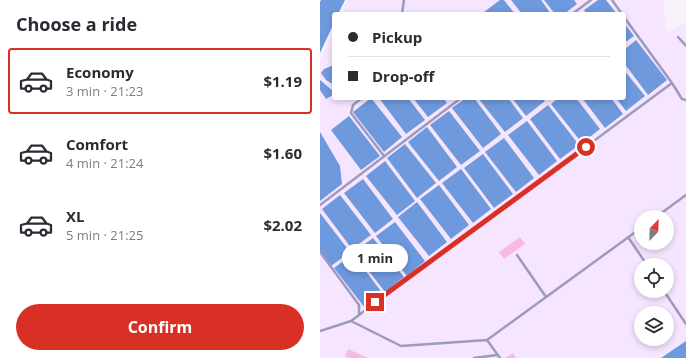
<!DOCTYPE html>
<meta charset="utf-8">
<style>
:root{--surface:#fff;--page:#f7f7f7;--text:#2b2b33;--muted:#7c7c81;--line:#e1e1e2;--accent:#d93025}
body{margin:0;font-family:"Open Sans",sans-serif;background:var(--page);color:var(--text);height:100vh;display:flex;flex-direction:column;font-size:15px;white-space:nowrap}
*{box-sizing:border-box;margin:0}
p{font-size:13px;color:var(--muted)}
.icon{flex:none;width:22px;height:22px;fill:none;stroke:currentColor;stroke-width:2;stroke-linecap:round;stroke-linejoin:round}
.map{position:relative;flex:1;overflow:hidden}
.drawer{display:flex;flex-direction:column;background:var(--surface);width:320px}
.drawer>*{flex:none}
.hud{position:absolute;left:12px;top:12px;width:294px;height:88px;border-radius:4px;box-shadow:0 2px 6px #0003;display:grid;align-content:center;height:88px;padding:0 16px;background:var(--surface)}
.needle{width:26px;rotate:23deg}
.buttons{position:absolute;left:314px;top:210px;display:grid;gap:8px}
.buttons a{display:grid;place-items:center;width:40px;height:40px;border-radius:50%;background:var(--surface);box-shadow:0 2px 6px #0003;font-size:20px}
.end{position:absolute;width:18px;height:18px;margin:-9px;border:5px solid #d93025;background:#fff;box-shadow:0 0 0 2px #fff}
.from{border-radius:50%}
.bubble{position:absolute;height:28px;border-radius:14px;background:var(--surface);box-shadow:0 2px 6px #0003;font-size:13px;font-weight:700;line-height:28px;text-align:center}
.hud b{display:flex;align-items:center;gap:14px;height:38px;font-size:15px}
.hud b+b{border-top:1px solid var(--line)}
.hud i{width:10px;height:10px;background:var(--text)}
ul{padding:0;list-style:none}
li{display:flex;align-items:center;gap:12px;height:66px;margin:0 8px 6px;padding:0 8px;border:2px solid transparent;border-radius:4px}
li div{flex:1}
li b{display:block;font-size:15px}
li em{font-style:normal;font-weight:700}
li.on{border-color:var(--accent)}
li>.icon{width:36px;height:36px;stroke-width:1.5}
h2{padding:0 16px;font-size:18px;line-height:48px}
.primary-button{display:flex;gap:8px;margin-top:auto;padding:8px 16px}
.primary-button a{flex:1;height:46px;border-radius:24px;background:var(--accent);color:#fff;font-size:16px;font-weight:700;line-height:46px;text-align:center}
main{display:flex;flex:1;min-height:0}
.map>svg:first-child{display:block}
.built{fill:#f5e5fe;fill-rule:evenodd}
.water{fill:#6e99dd}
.building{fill:#f9b9e0}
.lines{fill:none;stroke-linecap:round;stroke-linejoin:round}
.lane{stroke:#9c9bbd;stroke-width:2.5}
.route{stroke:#d93025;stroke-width:5}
</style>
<main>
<section class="drawer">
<h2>Choose a ride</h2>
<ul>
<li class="on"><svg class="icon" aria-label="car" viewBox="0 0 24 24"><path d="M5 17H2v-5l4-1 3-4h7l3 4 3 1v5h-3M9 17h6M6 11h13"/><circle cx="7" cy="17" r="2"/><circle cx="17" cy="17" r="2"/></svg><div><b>Economy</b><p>3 min · 21:23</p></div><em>$1.19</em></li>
<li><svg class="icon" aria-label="car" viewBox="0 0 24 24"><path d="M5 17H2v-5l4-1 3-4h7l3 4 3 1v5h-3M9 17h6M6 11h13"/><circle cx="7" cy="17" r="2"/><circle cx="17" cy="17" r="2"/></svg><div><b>Comfort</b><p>4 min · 21:24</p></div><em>$1.60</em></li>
<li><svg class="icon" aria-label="car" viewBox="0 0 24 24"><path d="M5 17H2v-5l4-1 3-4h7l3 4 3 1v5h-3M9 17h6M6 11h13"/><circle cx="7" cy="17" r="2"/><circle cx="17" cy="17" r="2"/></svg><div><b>XL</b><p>5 min · 21:25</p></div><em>$2.02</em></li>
</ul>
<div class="primary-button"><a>Confirm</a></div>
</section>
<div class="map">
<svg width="366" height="358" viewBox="0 0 366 358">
<rect width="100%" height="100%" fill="#f9f2fc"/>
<!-- built -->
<path class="built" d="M 28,0 L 343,0 L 347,32 L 366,23 L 366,358 L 0,358 L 0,61 L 14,31 L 14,98 L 304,98 L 304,14 L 22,14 ZM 321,217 L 347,217 L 347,243 L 321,243 ZM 321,265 L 347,265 L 347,291 L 321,291 ZM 321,313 L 347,313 L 347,339 L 321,339 Z"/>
<!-- water -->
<path class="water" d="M 1,0 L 25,0 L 18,14 L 14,14 L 14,23 L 0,53 L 0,2 Z
M 180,0 L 184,0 L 195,14 L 165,14 L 164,12 Z
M 191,0 L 221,0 L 231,14 L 202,14 Z
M 224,0 L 254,0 L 257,4 L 244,14 L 235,14 Z
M 278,0 L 286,0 L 297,14 L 267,14 L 264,10 Z
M 304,23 L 314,36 L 304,43 Z
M 316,40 L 347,80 L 328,95 L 304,63 L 304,50 Z
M 14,65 L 14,85 L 6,80 L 1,73 L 4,69 Z
M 304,70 L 325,96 L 306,111 L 296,98 L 304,98 Z
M 0,80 L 13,91 L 13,95 L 6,99 L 0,90 Z
M 51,98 L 82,137 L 64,152 L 33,112 Z
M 59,98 L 88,98 L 105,120 L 86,134 Z
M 93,98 L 123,98 L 127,103 L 108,117 Z
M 146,98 L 154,98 L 181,134 L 163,148 L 132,108 Z
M 158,98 L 188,98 L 203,118 L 185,132 Z
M 192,98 L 222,98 L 225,101 L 206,116 Z
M 238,98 L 256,98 L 280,129 L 262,143 L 231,104 Z
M 262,98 L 291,98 L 303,114 L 285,128 Z
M 228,105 L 259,145 L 240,159 L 210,119 Z
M 129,111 L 160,151 L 141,165 L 110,125 Z
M 29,116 L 60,156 L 41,170 L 11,130 Z
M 207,121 L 237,161 L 219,175 L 188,135 Z
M 107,127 L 137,167 L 119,181 L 88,142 Z
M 0,132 L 20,166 L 22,184 L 0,201 Z
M 184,138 L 214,178 L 196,192 L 165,152 Z
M 85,144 L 116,183 L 97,198 L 67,158 Z
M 163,154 L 193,194 L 174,208 L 144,168 Z
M 65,161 L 95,201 L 77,215 L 46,176 Z
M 141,169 L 171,209 L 153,223 L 122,183 Z
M 43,179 L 73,219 L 55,233 L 24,193 Z
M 119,185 L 149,225 L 131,239 L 100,199 Z
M 20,195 L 51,235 L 32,249 L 2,209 Z
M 97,202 L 127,242 L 109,256 L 78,217 Z
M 0,213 L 30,252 L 11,266 L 0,251 Z
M 75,222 L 105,261 L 87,276 L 56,236 Z
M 53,238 L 84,277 L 65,292 L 34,252 Z
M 33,254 L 63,294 L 45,308 L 14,268 Z
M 366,341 L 366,358 L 341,358 Z"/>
<!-- building -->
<path class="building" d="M 200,237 L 205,244 L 184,259 L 179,252 Z
M 28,349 L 48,358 L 30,358 L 25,356 Z
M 193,353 L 196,358 L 185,358 Z"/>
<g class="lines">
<!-- lane -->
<path class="lane" d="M 292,0 L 302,14
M 82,14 L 84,0
M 252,14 L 271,0
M 304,17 L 352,83 L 362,99 L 366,100
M 358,37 L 366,46
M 42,98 L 33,105 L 31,113 L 64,156
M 0,205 L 141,98
M 336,217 L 366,195
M 308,237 L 327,265
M 0,252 L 39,305 L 39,314
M 197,255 L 226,297
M 344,291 L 366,324
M 31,321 L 43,312 L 352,83
M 0,331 L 31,321 L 81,346 L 167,340 L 180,358
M 167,340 L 321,228
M 154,358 L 177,355"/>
</g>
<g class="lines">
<!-- route -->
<path class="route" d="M 55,302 L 266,147"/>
</g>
</svg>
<div class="buttons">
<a><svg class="needle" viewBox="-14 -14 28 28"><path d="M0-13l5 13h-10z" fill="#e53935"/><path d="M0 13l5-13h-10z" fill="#7c7c81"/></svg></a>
<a><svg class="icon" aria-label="locate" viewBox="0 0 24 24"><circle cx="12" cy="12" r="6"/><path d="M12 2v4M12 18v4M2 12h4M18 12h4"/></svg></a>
<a><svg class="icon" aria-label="layers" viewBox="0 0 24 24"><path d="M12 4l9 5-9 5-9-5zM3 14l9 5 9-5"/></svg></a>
</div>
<i class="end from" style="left:266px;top:147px"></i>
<i class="end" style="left:55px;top:302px"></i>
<div class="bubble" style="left:22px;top:244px;width:66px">1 min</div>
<div class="hud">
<b><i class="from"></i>Pickup</b>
<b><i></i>Drop-off</b>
</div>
</div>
</main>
